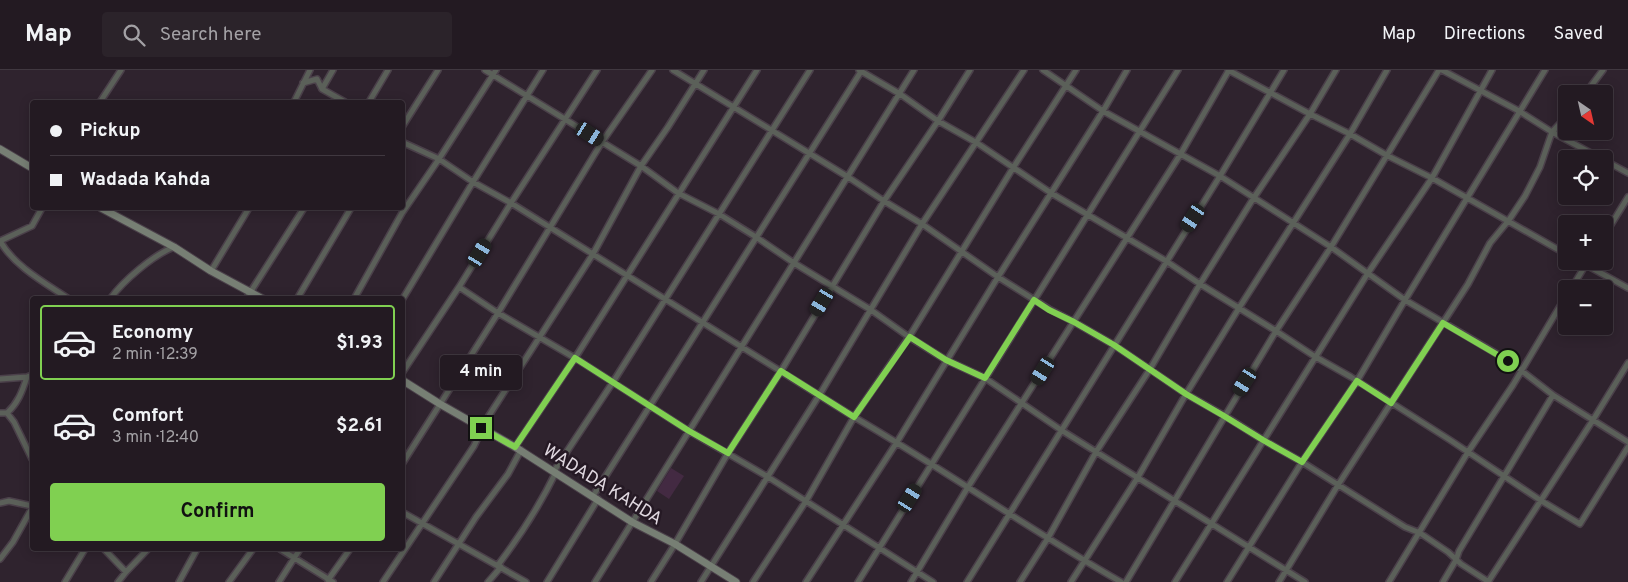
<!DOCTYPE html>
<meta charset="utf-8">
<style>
:root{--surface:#231a22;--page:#2b232a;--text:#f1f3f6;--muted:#a3a1a5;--line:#403840;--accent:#80d051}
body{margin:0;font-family:Overpass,sans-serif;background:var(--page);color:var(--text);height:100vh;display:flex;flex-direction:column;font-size:19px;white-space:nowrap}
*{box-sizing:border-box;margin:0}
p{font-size:16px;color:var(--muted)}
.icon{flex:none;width:28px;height:28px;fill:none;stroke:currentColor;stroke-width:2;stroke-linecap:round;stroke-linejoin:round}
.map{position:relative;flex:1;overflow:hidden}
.drawer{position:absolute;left:30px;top:226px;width:375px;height:255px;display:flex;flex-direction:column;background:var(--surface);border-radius:5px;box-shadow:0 2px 12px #0003,0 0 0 1px var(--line)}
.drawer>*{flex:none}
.banner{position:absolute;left:30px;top:30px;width:375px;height:110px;border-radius:5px;box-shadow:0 2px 12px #0003,0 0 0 1px var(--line);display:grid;align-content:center;height:110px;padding:0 20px;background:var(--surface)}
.needle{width:32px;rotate:146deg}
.controls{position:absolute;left:1558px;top:15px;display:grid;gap:10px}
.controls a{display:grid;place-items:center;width:55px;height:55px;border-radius:5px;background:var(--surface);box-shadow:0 2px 12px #0003,0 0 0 1px var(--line);font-size:25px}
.end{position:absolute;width:22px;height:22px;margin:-11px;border:6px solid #80d051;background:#111;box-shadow:0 0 0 2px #111}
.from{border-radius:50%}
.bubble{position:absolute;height:35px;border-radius:5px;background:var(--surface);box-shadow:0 2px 12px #0003,0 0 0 1px var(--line);font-size:16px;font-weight:700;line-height:35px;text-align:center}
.car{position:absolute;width:15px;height:30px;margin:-15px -8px;border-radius:6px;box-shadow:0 0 4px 1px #0007;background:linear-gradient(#222 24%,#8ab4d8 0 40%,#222 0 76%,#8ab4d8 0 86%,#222 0)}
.banner b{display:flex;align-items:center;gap:18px;height:48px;font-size:19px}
.banner b+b{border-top:1px solid var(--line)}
.banner i{width:12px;height:12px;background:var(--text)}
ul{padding:9px 0 0;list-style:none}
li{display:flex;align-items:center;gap:15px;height:75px;margin:0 10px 8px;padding:0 10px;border:2px solid transparent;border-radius:5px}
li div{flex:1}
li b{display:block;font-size:19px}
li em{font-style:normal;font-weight:700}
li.selected{border-color:var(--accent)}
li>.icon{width:45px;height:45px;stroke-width:1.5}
.button{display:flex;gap:10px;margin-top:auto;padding:10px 20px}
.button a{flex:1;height:58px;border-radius:5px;background:var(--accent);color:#111;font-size:20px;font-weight:700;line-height:58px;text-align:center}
header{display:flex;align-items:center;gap:30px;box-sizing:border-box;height:70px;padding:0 25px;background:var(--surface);border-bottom:1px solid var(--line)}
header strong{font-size:24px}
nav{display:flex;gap:28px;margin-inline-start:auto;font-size:18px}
.search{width:350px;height:45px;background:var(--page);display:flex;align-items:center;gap:12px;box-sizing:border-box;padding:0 18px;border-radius:5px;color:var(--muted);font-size:19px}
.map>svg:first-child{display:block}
.green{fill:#432a42}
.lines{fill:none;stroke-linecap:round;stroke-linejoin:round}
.street-casing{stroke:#4b404a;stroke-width:8}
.secondary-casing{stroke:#4b404a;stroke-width:9}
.street{stroke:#5b6059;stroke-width:5}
.secondary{stroke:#777f74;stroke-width:7}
.route{stroke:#80d051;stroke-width:6}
.labels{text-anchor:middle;stroke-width:5;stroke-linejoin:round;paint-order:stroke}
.street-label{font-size:18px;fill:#e0d8e0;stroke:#251924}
</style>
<header>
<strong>Map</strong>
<div class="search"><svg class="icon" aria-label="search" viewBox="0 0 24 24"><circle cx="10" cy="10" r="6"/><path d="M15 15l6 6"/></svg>Search here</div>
<nav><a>Map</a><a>Directions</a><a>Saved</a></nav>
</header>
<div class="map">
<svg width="1628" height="512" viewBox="0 0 1628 512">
<rect width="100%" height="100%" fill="#2f232e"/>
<!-- green -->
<path class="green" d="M 671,398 L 684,406 L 669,429 L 657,421 Z"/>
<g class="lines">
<!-- street casing -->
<g class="street-casing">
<path id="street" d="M 485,0 L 641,96 L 678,123 L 719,144 L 756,167 L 794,193 L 871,240 L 909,267 L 946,290 L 985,308 L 1061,360 L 1305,512
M 673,0 L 848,107 L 884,131 L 922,154 L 998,207 L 1049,239 L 1074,252 L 1114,275 L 1186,324 L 1225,346 L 1263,370 L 1302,392 L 1405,457 L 1420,463 L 1448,482 L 1461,494 L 1489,512
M 859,0 L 900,24 L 938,51 L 977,73 L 1051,123 L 1166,191 L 1200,214 L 1276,261 L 1314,286 L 1351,307 L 1450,370 L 1540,430 L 1580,454 L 1628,377
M 1043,0 L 1103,41 L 1220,106 L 1331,177 L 1405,230 L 1509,291 L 1553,325 L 1628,372
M 1228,0 L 1310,44 L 1350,64 L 1388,86 L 1432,108 L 1566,184
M 1442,0 L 1519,41 L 1552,62 L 1602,89
M 303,13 L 317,9 L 322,19 L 333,0
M 322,19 L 345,32
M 1585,24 L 1603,0
M 100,32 L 121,0
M 294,32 L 310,0
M 369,32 L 388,0
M 402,57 L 438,0
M 402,72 L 439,89 L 473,112 L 511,133 L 854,347 C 945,400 1030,460 1121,512
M 1604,90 L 1628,103
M 1604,166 L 1628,127
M 0,171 C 14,196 45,213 69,229
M 0,171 L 32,156 L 42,138
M 1579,191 L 1628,218
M 211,201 L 249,138
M 459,217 L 498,243 L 575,288 L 689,361 L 768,407 L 933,512
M 1571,219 L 1588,191
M 110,229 C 123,211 153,185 174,177
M 246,229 L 304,138
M 297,229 L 351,138
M 354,229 L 402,143 L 439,89 L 496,0
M 402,230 L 473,112 L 543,0
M 402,303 L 459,217 L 511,133 L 597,0
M 0,309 L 27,307
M 0,343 L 7,343 C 18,333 22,322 27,307 L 32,305
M 7,343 L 14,352 L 32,389
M 481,358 L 593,184 L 641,96 L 668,57 L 704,0
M 515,377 L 575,288 L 757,0
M 402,394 L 498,243 L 602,72 L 652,0
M 554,401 L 613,312 L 810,0
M 593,426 L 862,0
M 0,433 L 9,431 L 32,436
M 402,442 L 526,512
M 104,479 L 126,502
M 280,479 L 333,512
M 0,489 L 13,472 L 32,438
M 498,495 C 520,466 540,435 556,402
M 328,510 L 350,479
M 65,512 L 85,479
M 118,512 L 126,502 L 148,479
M 179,512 L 197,479
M 229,512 L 253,479
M 279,512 L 300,479
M 383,512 L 474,376 L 482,359
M 434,512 L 476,447 L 508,404 L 521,380
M 488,512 L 501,497
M 547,512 L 598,429
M 595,512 L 914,0
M 651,512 L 675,474 L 728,383 L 781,301 L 884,131 L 938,51 L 970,0
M 701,512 L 820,324 L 922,154 L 1024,0
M 753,512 L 806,431 L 854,347 L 909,267 L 1013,98 L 1076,0
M 806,512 L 897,372 L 998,207 L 1103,41 L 1127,0
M 858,512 L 1178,0
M 911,512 L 968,417 L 1180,85 L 1229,0
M 967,512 L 1220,106 L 1284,0
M 1020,512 L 1048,468 L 1096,382 L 1150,299 L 1200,214 L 1253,129 L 1310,44 L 1336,0
M 1071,512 L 1138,407 L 1186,324 L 1239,238 L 1350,64 L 1387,0
M 1126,512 L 1225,346 L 1276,261 L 1331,177 L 1439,0
M 1175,512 L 1368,203 L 1432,108 L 1492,0
M 1227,512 L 1302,392 L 1357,311 L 1405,230 L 1545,0
M 1279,512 L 1338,415 L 1468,214 L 1490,173 L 1509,150 L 1525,126 L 1540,97 L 1552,62 L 1566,47
M 1389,512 L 1468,382 L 1513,315 L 1566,226
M 1443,512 L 1456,490 L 1459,481 L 1553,325
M 1488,512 L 1593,350 L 1628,293"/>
</g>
<!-- secondary casing -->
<g class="secondary-casing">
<path id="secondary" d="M 0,79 L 32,98
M 101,138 L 174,177 L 211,201 L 263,229
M 402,310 L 440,334 L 515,377 L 632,452 L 675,474 L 736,512"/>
</g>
<!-- street -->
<use href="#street" class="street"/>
<!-- secondary -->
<use href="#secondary" class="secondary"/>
</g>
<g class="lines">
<!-- route -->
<path class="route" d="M 481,358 L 515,377 L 575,288 L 689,361 L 728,383 L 781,301 L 854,347 L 910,267 L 946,290 L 985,308 L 1034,230 L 1049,240 L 1074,252 L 1114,275 L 1186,324 L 1224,346 L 1263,370 L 1302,392 L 1357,311 L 1391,333 L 1443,253 L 1508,291"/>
</g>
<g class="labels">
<!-- street labels -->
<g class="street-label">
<text transform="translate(603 414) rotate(32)" y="6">WADADA KAHDA</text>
</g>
</g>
</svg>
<div class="controls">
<a><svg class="needle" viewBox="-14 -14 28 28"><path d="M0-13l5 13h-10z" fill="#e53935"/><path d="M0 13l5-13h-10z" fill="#a3a1a5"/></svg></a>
<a><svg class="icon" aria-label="locate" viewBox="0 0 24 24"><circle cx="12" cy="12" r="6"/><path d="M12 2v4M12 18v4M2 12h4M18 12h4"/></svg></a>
<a>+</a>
<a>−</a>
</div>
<i class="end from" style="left:1508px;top:291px"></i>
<i class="end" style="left:481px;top:358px"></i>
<div class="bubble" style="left:440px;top:285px;width:82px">4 min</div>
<i class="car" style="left:590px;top:64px;rotate:122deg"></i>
<i class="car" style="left:1193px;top:148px;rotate:213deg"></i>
<i class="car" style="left:480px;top:183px;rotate:31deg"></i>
<i class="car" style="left:822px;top:232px;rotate:211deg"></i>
<i class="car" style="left:1043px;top:301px;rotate:212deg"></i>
<i class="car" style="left:1245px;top:312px;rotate:212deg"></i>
<i class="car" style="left:910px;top:428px;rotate:32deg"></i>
<div class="banner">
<b><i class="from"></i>Pickup</b>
<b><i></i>Wadada Kahda</b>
</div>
<section class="drawer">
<ul>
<li class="selected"><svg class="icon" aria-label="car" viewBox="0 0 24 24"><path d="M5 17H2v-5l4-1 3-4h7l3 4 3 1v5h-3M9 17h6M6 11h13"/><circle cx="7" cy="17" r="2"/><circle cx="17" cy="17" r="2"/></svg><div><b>Economy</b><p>2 min · 12:39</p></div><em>$1.93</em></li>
<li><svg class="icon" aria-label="car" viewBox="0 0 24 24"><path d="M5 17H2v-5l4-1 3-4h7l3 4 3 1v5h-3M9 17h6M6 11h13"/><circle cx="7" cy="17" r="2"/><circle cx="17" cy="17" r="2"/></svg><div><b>Comfort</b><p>3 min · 12:40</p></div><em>$2.61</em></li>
</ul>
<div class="button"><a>Confirm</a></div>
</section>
</div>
